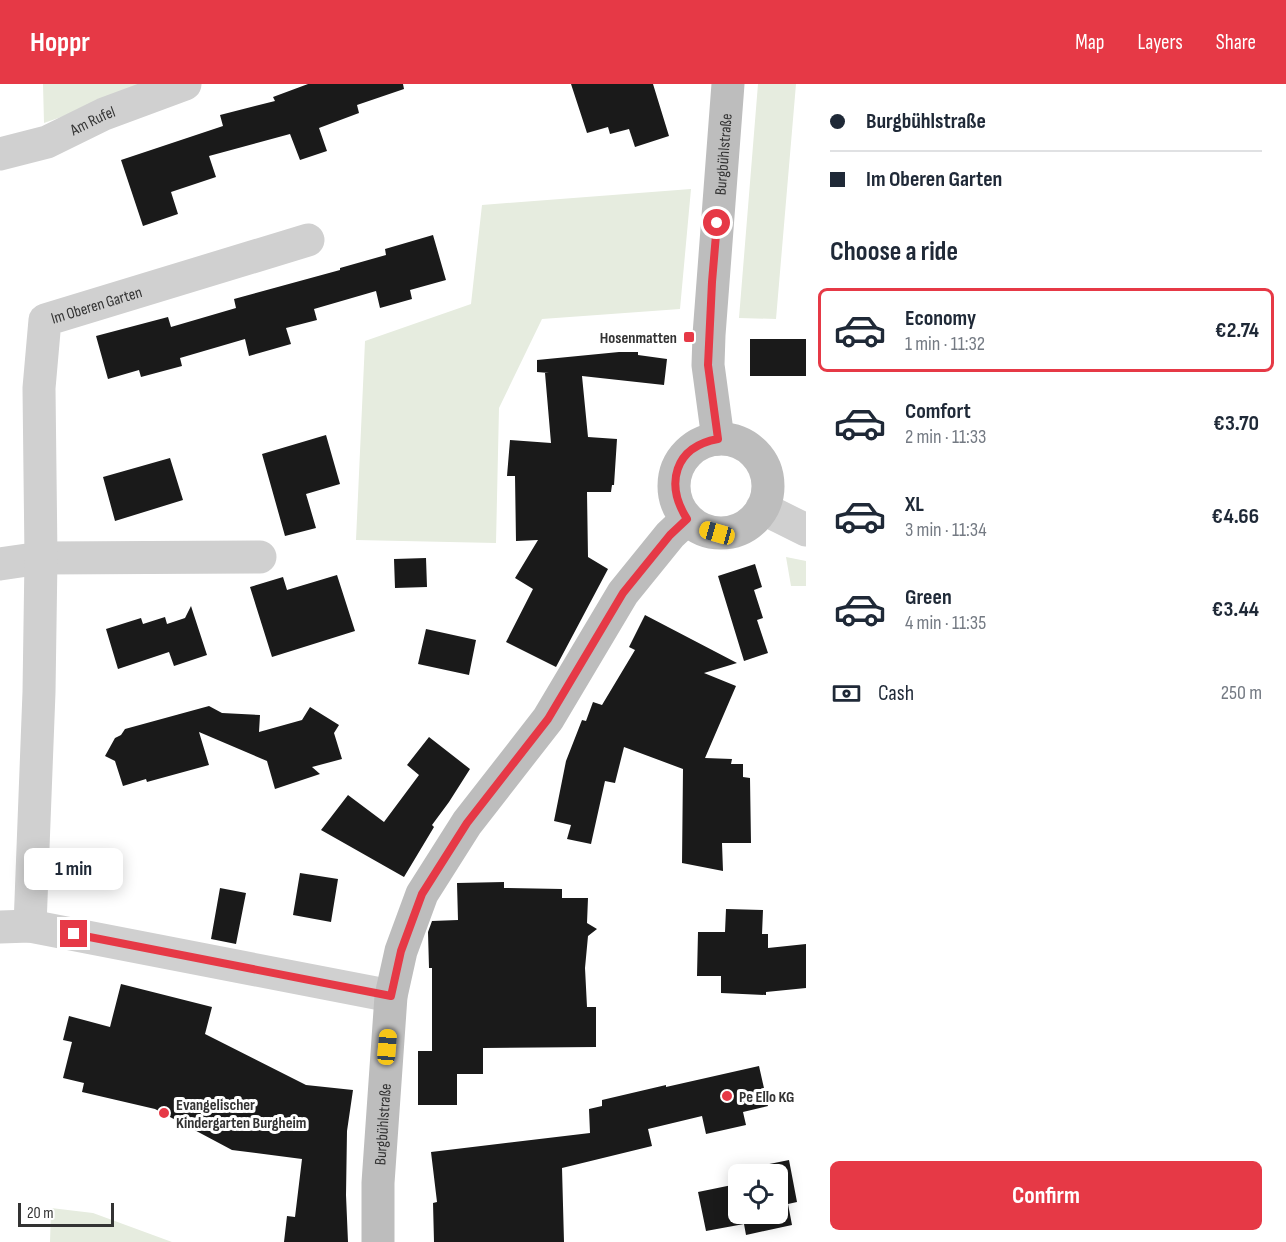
<!DOCTYPE html>
<meta charset="utf-8">
<style>
:root{--surface:#fff;--page:#f6f6f7;--text:#1f2937;--muted:#747a83;--line:#e0e1e3;--accent:#e63946}
body{margin:0;font-family:"Sofia Sans Condensed",sans-serif;background:var(--page);color:var(--text);height:100vh;display:flex;flex-direction:column;font-size:22px;white-space:nowrap}
*{box-sizing:border-box;margin:0}
p{font-size:20px;color:var(--muted)}
.icon{flex:none;width:33px;height:33px;fill:none;stroke:currentColor;stroke-width:2;stroke-linecap:round;stroke-linejoin:round}
.map{position:relative;flex:1;overflow:hidden}
.side{display:flex;flex-direction:column;background:var(--surface);width:480px}
.side>*{flex:none}
.banner{display:grid;align-content:center;height:132px;padding:0 24px;background:var(--surface)}
.buttons{position:absolute;left:728px;top:1080px;display:grid;gap:12px}
.buttons a{display:grid;place-items:center;width:60px;height:60px;border-radius:9px;background:var(--surface);box-shadow:0 3px 15px #0003;font-size:30px}
.scale{position:absolute;left:18px;bottom:15px;width:96px;box-sizing:border-box;padding-left:6px;border:3px solid #333;border-top:0;font-size:16px;line-height:21px;white-space:nowrap;color:#333;-webkit-text-stroke:4px #fff;paint-order:stroke}
.end{position:absolute;width:27px;height:27px;margin:-14px;border:8px solid #e63946;background:#fff;box-shadow:0 0 0 3px #fff}
.from{border-radius:50%}
.bubble{position:absolute;height:42px;border-radius:9px;background:var(--surface);box-shadow:0 3px 15px #0003;font-size:20px;font-weight:700;line-height:42px;text-align:center}
.car{position:absolute;width:18px;height:36px;margin:-18px -9px;border-radius:8px;box-shadow:0 0 4px 2px #0007;background:linear-gradient(#f5c518 24%,#345 0 40%,#f5c518 0 76%,#345 0 86%,#f5c518 0)}
.banner b{display:flex;align-items:center;gap:21px;height:57px;font-size:22px}
.banner b+b{border-top:2px solid var(--line)}
.banner i{width:15px;height:15px;background:var(--text)}
ul{padding:0;list-style:none}
li{display:flex;align-items:center;gap:18px;height:84px;margin:0 12px 9px;padding:0 12px;border:3px solid transparent;border-radius:9px}
li div{flex:1}
li b{display:block;font-size:22px}
li em{font-style:normal;font-weight:700}
li.on{border-color:var(--accent)}
li>.icon{width:54px;height:54px;stroke-width:1.5}
h2{padding:0 24px;font-size:27px;line-height:72px}
.pay{display:flex;align-items:center;gap:15px;height:66px;padding:0 24px;font-size:22px}
.pay p{margin-inline-start:auto}
.button{display:flex;gap:12px;margin-top:auto;padding:12px 24px}
.button a{flex:1;height:69px;border-radius:9px;background:var(--accent);color:#fff;font-size:24px;font-weight:700;line-height:69px;text-align:center}
header{display:flex;align-items:center;gap:36px;box-sizing:border-box;height:84px;padding:0 30px;background:var(--accent);color:#fff}
header strong{font-size:28px}
nav{display:flex;gap:33px;margin-inline-start:auto;font-size:21px}
main{display:flex;flex:1;min-height:0}
.map>svg:first-child{display:block}
.green{fill:#e6ecdf}
.building{fill:#1a1a1a;fill-rule:evenodd}
.lines{fill:none;stroke-linecap:round;stroke-linejoin:round}
.street{stroke:#d0d0d0;stroke-width:33}
.secondary{stroke:#bdbdbd;stroke-width:33}
.route{stroke:#e63946;stroke-width:8}
.poi-dot{fill:#e63946;stroke:#fff;stroke-width:2}
.labels{text-anchor:middle;stroke-width:6;stroke-linejoin:round;paint-order:stroke}
.street-label{font-size:16px;fill:#333;stroke:#fff}
.poi-label{font-size:16px;font-weight:bold;fill:#333;stroke:#fff;text-anchor:start}
</style>
<header>
<strong>Hoppr</strong>
<nav><a>Map</a><a>Layers</a><a>Share</a></nav>
</header>
<main>
<div class="map">
<svg width="806" height="1158" viewBox="0 0 806 1158">
<rect width="100%" height="100%" fill="#fff"/>
<!-- green -->
<path class="green" d="M 43,0 L 156,0 L 44,39 Z
M 758,0 L 796,0 L 776,235 L 739,234 Z
M 691,105 L 680,225 L 542,235 L 499,324 L 496,459 L 356,456 L 365,257 L 471,220 L 482,121 Z
M 786,473 L 806,477 L 806,502 L 791,502 Z
M 51,1124 L 93,1129 L 172,1158 L 50,1158 Z"/>
<!-- building -->
<path class="building" d="M 308,0 L 403,0 L 404,5 L 357,21 L 359,29 L 319,44 L 327,67 L 300,76 L 290,50 L 209,72 L 216,93 L 171,108 L 178,130 L 143,142 L 121,76 L 223,42 L 220,31 L 275,17 L 273,13 Z
M 571,0 L 653,0 L 669,52 L 635,63 L 629,45 L 610,50 L 608,43 L 587,49 Z
M 433,151 L 446,196 L 410,206 L 412,215 L 380,224 L 376,207 L 314,225 L 317,236 L 286,244 L 291,260 L 249,272 L 245,255 L 180,274 L 182,282 L 141,293 L 139,286 L 108,295 L 96,252 L 168,233 L 171,243 L 236,224 L 234,215 L 340,186 L 340,184 L 386,171 L 385,165 Z
M 750,255 L 806,255 L 806,292 L 750,292 Z
M 619,268 L 638,268 L 638,271 L 667,275 L 664,301 L 582,292 L 588,353 L 617,355 L 614,401 L 612,401 L 611,408 L 587,408 L 588,473 L 608,485 L 556,583 L 506,558 L 533,505 L 515,494 L 538,456 L 516,457 L 515,392 L 507,392 L 510,356 L 551,359 L 545,289 L 549,289 L 537,288 L 537,276 Z
M 326,351 L 340,400 L 306,410 L 316,444 L 285,452 L 262,370 Z
M 170,374 L 183,416 L 115,437 L 103,393 Z
M 426,474 L 427,503 L 395,504 L 394,475 Z
M 755,480 L 762,503 L 754,506 L 763,534 L 757,536 L 768,569 L 744,577 L 718,492 Z
M 337,491 L 355,547 L 272,573 L 250,503 L 283,493 L 287,506 Z
M 191,522 L 207,571 L 174,582 L 169,568 L 118,585 L 106,545 L 141,534 L 143,540 L 165,533 L 167,540 L 185,534 Z
M 645,531 L 737,579 L 704,589 L 736,602 L 705,674 L 732,675 L 731,680 L 743,680 L 743,693 L 750,694 L 751,759 L 722,759 L 723,787 L 682,779 L 683,685 L 624,663 L 615,699 L 605,697 L 591,760 L 567,755 L 571,741 L 554,737 L 566,677 L 582,636 L 586,637 L 593,618 L 602,621 L 635,566 L 629,563 Z
M 426,545 L 476,556 L 469,591 L 418,580 Z
M 209,622 L 222,629 L 260,631 L 259,648 L 302,636 L 310,623 L 339,641 L 334,649 L 342,675 L 312,683 L 320,690 L 275,705 L 267,677 L 199,648 L 209,681 L 147,698 L 146,695 L 123,702 L 115,677 L 105,672 L 115,654 L 121,651 L 125,645 Z
M 429,653 L 470,685 L 449,718 L 432,741 L 434,743 L 404,793 L 321,746 L 348,711 L 384,738 L 419,691 L 407,681 Z
M 300,789 L 338,795 L 331,838 L 293,831 Z
M 504,798 L 504,804 L 562,805 L 562,814 L 588,814 L 587,839 L 597,845 L 588,852 L 585,884 L 587,923 L 596,923 L 596,963 L 483,964 L 483,990 L 457,990 L 457,1021 L 418,1021 L 418,967 L 432,967 L 432,884 L 429,884 L 428,848 L 432,837 L 458,836 L 457,799 Z
M 220,804 L 246,809 L 236,860 L 211,855 Z
M 726,825 L 763,826 L 762,850 L 768,850 L 768,864 L 806,860 L 806,904 L 766,908 L 766,911 L 721,909 L 721,892 L 697,892 L 698,848 L 725,848 Z
M 121,900 L 212,923 L 205,950 L 306,1001 L 353,1006 L 347,1047 L 346,1111 L 348,1158 L 284,1158 L 287,1132 L 295,1133 L 302,1075 L 232,1066 L 155,1025 L 82,1008 L 84,999 L 63,994 L 72,958 L 63,956 L 69,932 L 110,943 Z
M 759,982 L 768,1022 L 743,1028 L 746,1041 L 706,1050 L 702,1032 L 648,1045 L 652,1062 L 562,1084 L 564,1158 L 434,1158 L 433,1119 L 437,1118 L 431,1068 L 590,1049 L 589,1025 L 602,1022 L 602,1016 L 666,1001 L 666,1003 Z
M 789,1076 L 797,1118 L 788,1120 L 792,1141 L 746,1151 L 744,1140 L 706,1147 L 698,1108 L 737,1100 L 734,1087 ZM 738,1090 L 777,1090 L 777,1130 L 738,1130 Z"/>
<g class="lines">
<!-- street -->
<g class="street">
<path id="s1" d="M 0,70 L 47,58 L 104,30 L 185,0"/>
<path d="M 762,424 L 806,446"/>
<path d="M 0,480 L 41,474 L 260,473"/>
<path id="s2" d="M 30,842 L 39,608 L 41,474 L 39,304 L 45,236 L 308,156"/>
<path d="M 0,843 L 30,842 L 391,912"/>
</g>
<!-- secondary -->
<g class="secondary">
<path id="s3" d="M 718,355 L 708,281 L 709,251 L 728,0"/>
<circle cx="721" cy="402" r="47"/>
<path id="s4" d="M 378,1158 L 378,1099 L 391,912 L 401,867 L 422,810 L 467,739 L 548,635 L 623,509 L 670,451 L 687,435"/>
</g>
</g>
<g class="lines">
<!-- route -->
<path class="route" d="M 74,850 L 391,912 L 401,867 L 422,810 L 467,739 L 548,635 L 623,509 L 670,451 L 687,435 C 665,400 674,363 718,355 L 708,281 L 712,198 L 717,139"/>
</g>
<!-- markers -->
<g class="poi-dot">
<rect x="683" y="247" width="12" height="12" rx="3"/>
<circle cx="727" cy="1012" r="6"/>
<circle cx="164" cy="1029" r="6"/>
</g>
<g class="labels">
<!-- street labels -->
<g class="street-label">
<text dy="6" stroke="none"><textPath href="#s1" startOffset="99">Am Rufel</textPath></text>
<text dy="6" stroke="none"><textPath href="#s3" startOffset="286">Burgbühlstraße</textPath></text>
<text dy="6" stroke="none"><textPath href="#s2" startOffset="660">Im Oberen Garten</textPath></text>
<text dy="6" stroke="none"><textPath href="#s4" startOffset="118">Burgbühlstraße</textPath></text>
</g>
<!-- poi labels -->
<g class="poi-label">
<text x="677" y="259" text-anchor="end">Hosenmatten</text>
<text x="739" y="1018">Pe Ello KG</text>
<text x="176" y="1026">Evangelischer<tspan x="176" dy="18">Kindergarten Burgheim</tspan></text>
</g>
</g>
</svg>
<div class="buttons">
<a><svg class="icon" aria-label="locate" viewBox="0 0 24 24"><circle cx="12" cy="12" r="6"/><path d="M12 2v4M12 18v4M2 12h4M18 12h4"/></svg></a>
</div>
<div class="scale">20 m</div>
<i class="end from" style="left:717px;top:139px"></i>
<i class="end" style="left:74px;top:850px"></i>
<div class="bubble" style="left:24px;top:764px;width:99px">1 min</div>
<i class="car" style="left:717px;top:449px;rotate:286deg"></i>
<i class="car" style="left:387px;top:963px;rotate:5deg"></i>
</div>
<section class="side">
<div class="banner">
<b><i class="from"></i>Burgbühlstraße</b>
<b><i></i>Im Oberen Garten</b>
</div>
<h2>Choose a ride</h2>
<ul>
<li class="on"><svg class="icon" aria-label="car" viewBox="0 0 24 24"><path d="M5 17H2v-5l4-1 3-4h7l3 4 3 1v5h-3M9 17h6M6 11h13"/><circle cx="7" cy="17" r="2"/><circle cx="17" cy="17" r="2"/></svg><div><b>Economy</b><p>1 min · 11:32</p></div><em>€2.74</em></li>
<li><svg class="icon" aria-label="car" viewBox="0 0 24 24"><path d="M5 17H2v-5l4-1 3-4h7l3 4 3 1v5h-3M9 17h6M6 11h13"/><circle cx="7" cy="17" r="2"/><circle cx="17" cy="17" r="2"/></svg><div><b>Comfort</b><p>2 min · 11:33</p></div><em>€3.70</em></li>
<li><svg class="icon" aria-label="car" viewBox="0 0 24 24"><path d="M5 17H2v-5l4-1 3-4h7l3 4 3 1v5h-3M9 17h6M6 11h13"/><circle cx="7" cy="17" r="2"/><circle cx="17" cy="17" r="2"/></svg><div><b>XL</b><p>3 min · 11:34</p></div><em>€4.66</em></li>
<li><svg class="icon" aria-label="car" viewBox="0 0 24 24"><path d="M5 17H2v-5l4-1 3-4h7l3 4 3 1v5h-3M9 17h6M6 11h13"/><circle cx="7" cy="17" r="2"/><circle cx="17" cy="17" r="2"/></svg><div><b>Green</b><p>4 min · 11:35</p></div><em>€3.44</em></li>
</ul>
<div class="pay"><svg class="icon" aria-label="cash" viewBox="0 0 24 24"><path d="M3 7h18v10H3z"/><circle cx="12" cy="12" r="2"/></svg>Cash<p>250 m</p></div>
<div class="button"><a>Confirm</a></div>
</section>
</main>
